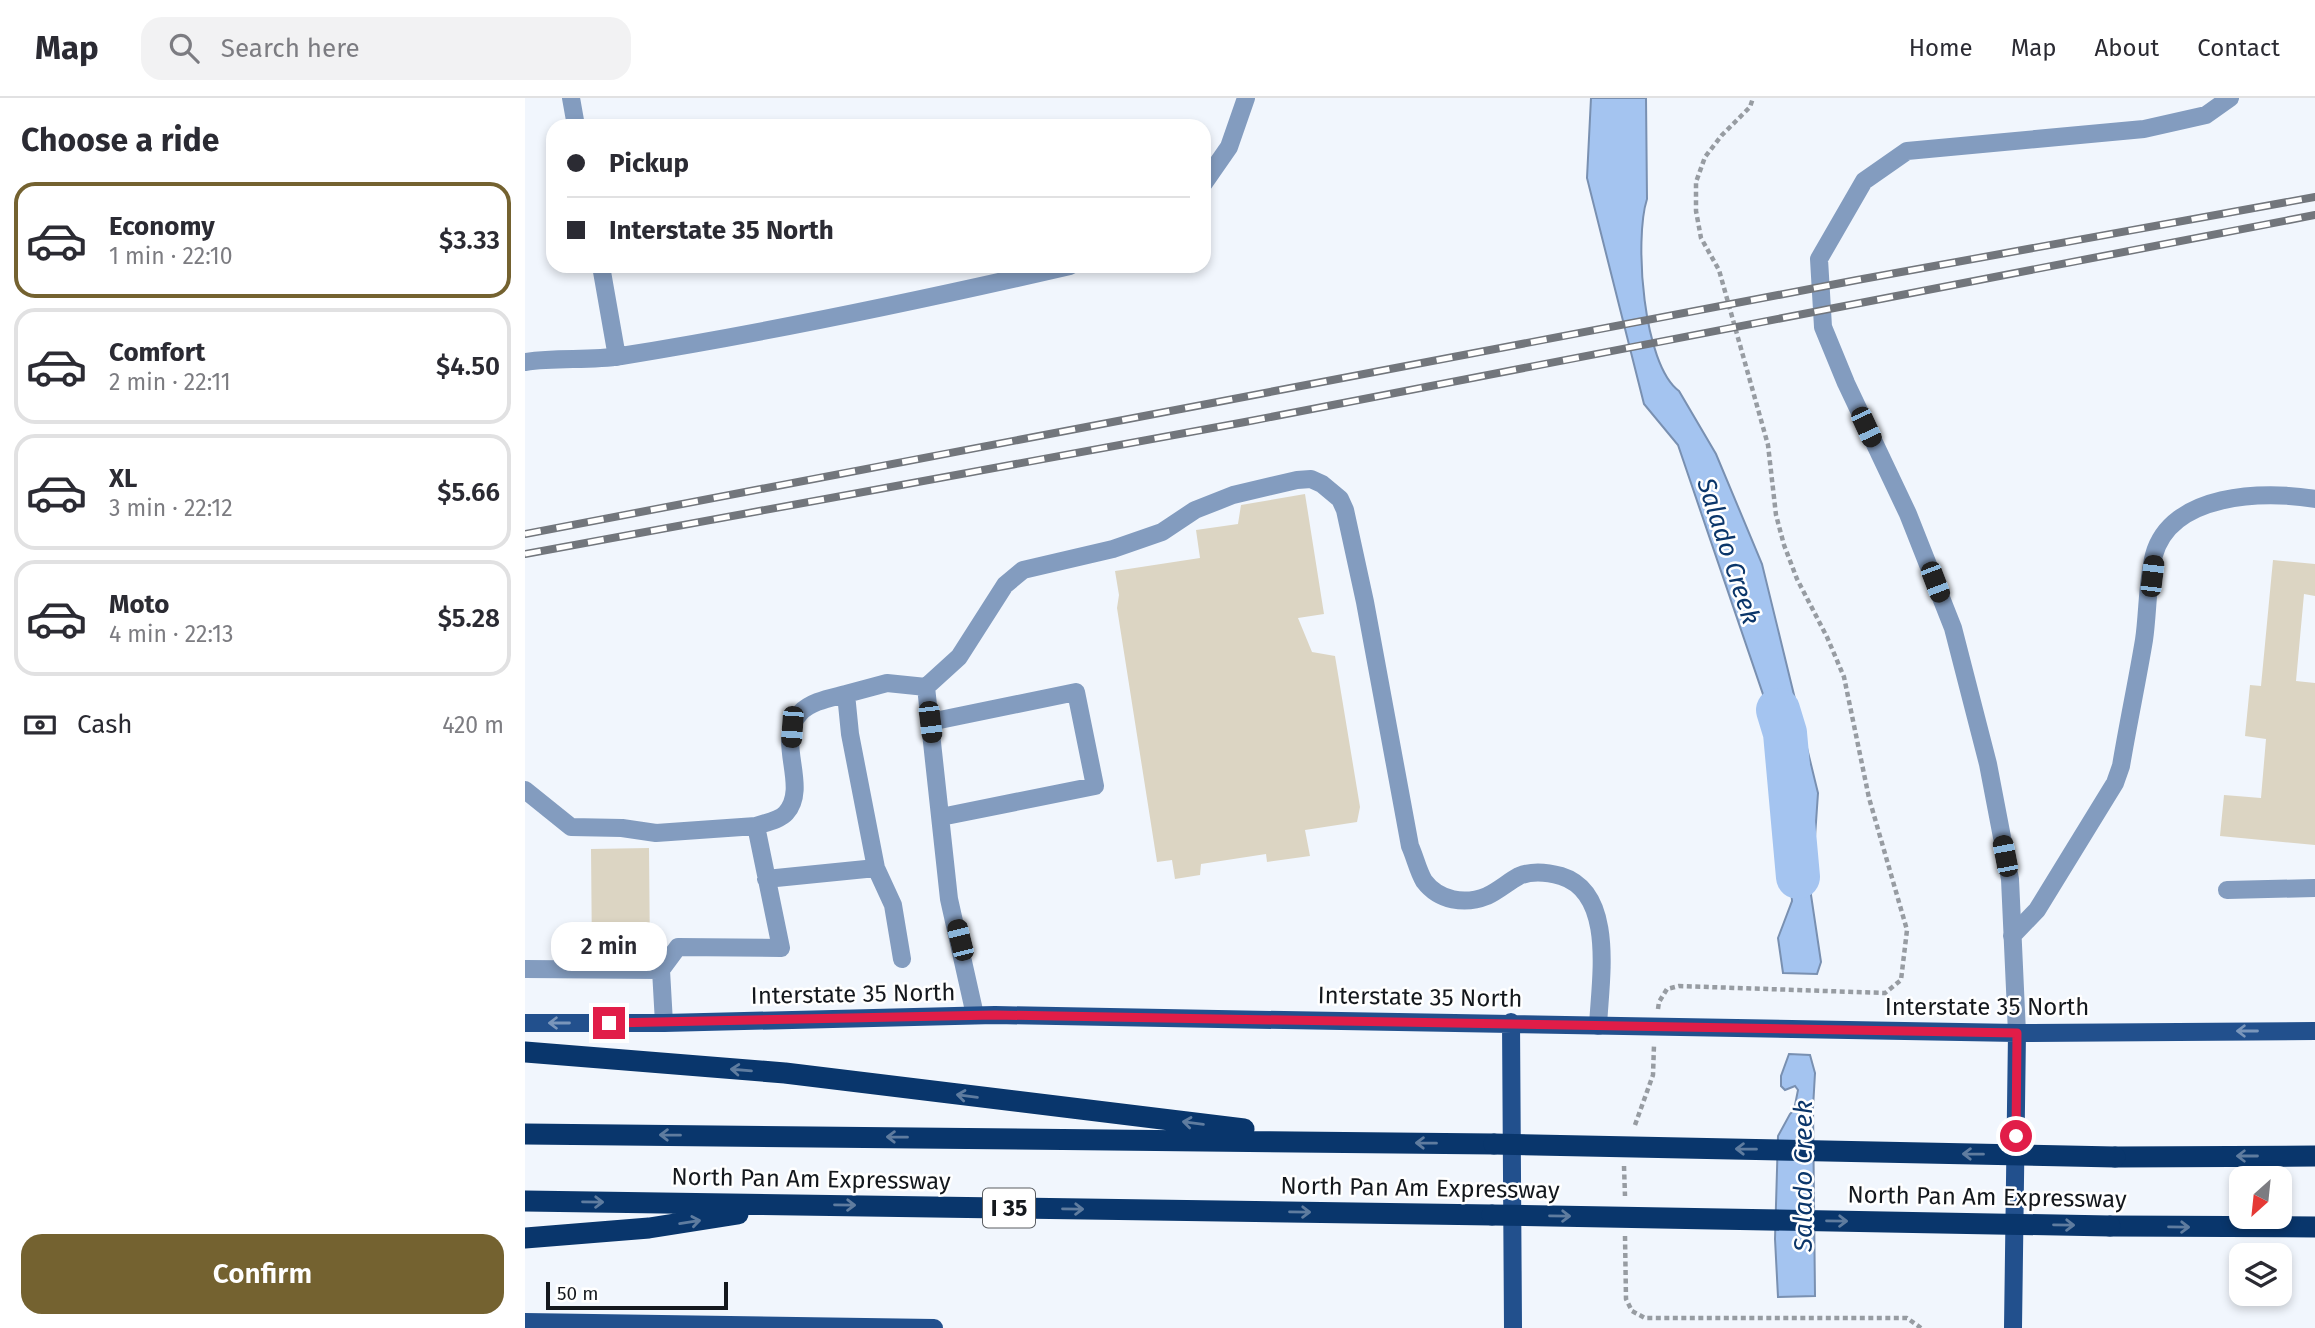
<!DOCTYPE html>
<meta charset="utf-8">
<style>
:root{--surface:#fff;--page:#f2f2f3;--text:#2b2b33;--muted:#7c7c81;--line:#e1e1e2;--accent:#746230}
body{margin:0;font-family:"Fira Sans",sans-serif;background:var(--page);color:var(--text);height:100vh;display:flex;flex-direction:column;font-size:26px;white-space:nowrap}
*{box-sizing:border-box;margin:0}
p{font-size:23px;color:var(--muted)}
.icon{flex:none;width:38px;height:38px;fill:none;stroke:currentColor;stroke-width:2;stroke-linecap:round;stroke-linejoin:round}
.map{position:relative;flex:1;overflow:hidden}
.details{display:flex;flex-direction:column;background:var(--surface);width:525px}
.details>*{flex:none}
.banner{position:absolute;left:21px;top:21px;width:665px;height:154px;border-radius:21px;box-shadow:0 4px 10px #0003;display:grid;align-content:center;height:154px;padding:0 21px;background:var(--surface)}
.needle{width:46px;rotate:207deg}
.buttons{position:absolute;left:1704px;top:1068px;display:grid;gap:14px}
.buttons a{display:grid;place-items:center;width:63px;height:63px;border-radius:14px;background:var(--surface);box-shadow:0 4px 10px #0003;font-size:35px}
.scale{position:absolute;left:21px;bottom:18px;width:182px;box-sizing:border-box;padding-left:7px;border:4px solid #14181d;border-top:0;font-size:19px;line-height:24px;white-space:nowrap;color:#14181d;-webkit-text-stroke:5px #fff;paint-order:stroke}
.end{position:absolute;width:32px;height:32px;margin:-16px;border:9px solid #e11d48;background:#fff;box-shadow:0 0 0 4px #fff}
.from{border-radius:50%}
.bubble{position:absolute;height:49px;border-radius:21px;background:var(--surface);box-shadow:0 4px 10px #0003;font-size:23px;font-weight:600;line-height:49px;text-align:center}
.car{position:absolute;width:21px;height:42px;margin:-21px -10px;border-radius:9px;box-shadow:0 0 5px 2px #0007;background:linear-gradient(#222 24%,#8ab4d8 0 40%,#222 0 76%,#8ab4d8 0 86%,#222 0)}
.banner b{display:flex;align-items:center;gap:24px;height:66px;font-size:26px}
.banner b+b{border-top:2px solid var(--line)}
.banner i{width:18px;height:18px;background:var(--text)}
ul{padding:0;list-style:none}
li{display:flex;align-items:center;gap:21px;height:116px;margin:0 14px 10px;padding:0 7px;border:4px solid var(--line);border-radius:21px}
li div{flex:1}
li b{display:block;font-size:26px}
li em{font-style:normal;font-weight:600}
li.current{border-color:var(--accent)}
li>.icon{width:63px;height:63px;stroke-width:1.5}
h2{padding:0 21px;font-size:32px;line-height:84px}
.pay{display:flex;align-items:center;gap:18px;height:77px;padding:0 21px;font-size:26px}
.pay p{margin-inline-start:auto}
.cta{display:flex;gap:14px;margin-top:auto;padding:14px 21px}
.cta a{flex:1;height:80px;border-radius:21px;background:var(--accent);color:#fff;font-size:28px;font-weight:600;line-height:80px;text-align:center}
header{display:flex;align-items:center;gap:42px;box-sizing:border-box;height:98px;padding:0 35px;background:var(--surface);border-bottom:2px solid var(--line)}
header strong{font-size:33px}
nav{display:flex;gap:38px;margin-inline-start:auto;font-size:24px}
.search{width:490px;height:63px;background:var(--page);display:flex;align-items:center;gap:18px;box-sizing:border-box;padding:0 24px;border-radius:21px;color:var(--muted);font-size:26px}
main{display:flex;flex:1;min-height:0}
.map>svg:first-child{display:block}
.water{fill:#a4c4f0;stroke:#7990b1;stroke-width:2}
.lines{fill:none;stroke-linecap:round;stroke-linejoin:round}
.river{stroke:#a4c4f0;stroke-width:44}
.building{fill:#dcd5c3}
.path{stroke:#979ca2;stroke-width:4.5;stroke-dasharray:5 3.5;stroke-linecap:butt}
.minor{stroke:#839cbf;stroke-width:18}
.major{stroke:#22508d;stroke-width:18}
.highway{stroke:#09366c;stroke-width:21}
.rail-casing{stroke:#72767c;stroke-width:8}
.rail{stroke:#fff;stroke-width:5;stroke-dasharray:16;stroke-linecap:butt}
.highway-bridge{stroke:#09366c;stroke-width:21}
.oneway{stroke:#7a96bb}
.oneway2{stroke:#5f7c9f}
.route{stroke:#e11d48;stroke-width:9}
.labels{text-anchor:middle;stroke-width:5;stroke-linejoin:round;paint-order:stroke}
.shield{fill:#fff;stroke:#5a5d61;stroke-width:2}
.shield-label{font-size:23px;font-weight:bold;fill:#14181d}
.street-label{font-size:24px;fill:#14181d;stroke:#fff}
.water-label{font-size:26px;font-style:italic;fill:#0b366a;stroke:#fff}
</style>
<header>
<strong>Map</strong>
<div class="search"><svg class="icon" aria-label="search" viewBox="0 0 24 24"><circle cx="10" cy="10" r="6"/><path d="M15 15l6 6"/></svg>Search here</div>
<nav><a>Home</a><a>Map</a><a>About</a><a>Contact</a></nav>
</header>
<main>
<section class="details">
<h2>Choose a ride</h2>
<ul>
<li class="current"><svg class="icon" aria-label="car" viewBox="0 0 24 24"><path d="M5 17H2v-5l4-1 3-4h7l3 4 3 1v5h-3M9 17h6M6 11h13"/><circle cx="7" cy="17" r="2"/><circle cx="17" cy="17" r="2"/></svg><div><b>Economy</b><p>1 min · 22:10</p></div><em>$3.33</em></li>
<li><svg class="icon" aria-label="car" viewBox="0 0 24 24"><path d="M5 17H2v-5l4-1 3-4h7l3 4 3 1v5h-3M9 17h6M6 11h13"/><circle cx="7" cy="17" r="2"/><circle cx="17" cy="17" r="2"/></svg><div><b>Comfort</b><p>2 min · 22:11</p></div><em>$4.50</em></li>
<li><svg class="icon" aria-label="car" viewBox="0 0 24 24"><path d="M5 17H2v-5l4-1 3-4h7l3 4 3 1v5h-3M9 17h6M6 11h13"/><circle cx="7" cy="17" r="2"/><circle cx="17" cy="17" r="2"/></svg><div><b>XL</b><p>3 min · 22:12</p></div><em>$5.66</em></li>
<li><svg class="icon" aria-label="car" viewBox="0 0 24 24"><path d="M5 17H2v-5l4-1 3-4h7l3 4 3 1v5h-3M9 17h6M6 11h13"/><circle cx="7" cy="17" r="2"/><circle cx="17" cy="17" r="2"/></svg><div><b>Moto</b><p>4 min · 22:13</p></div><em>$5.28</em></li>
</ul>
<div class="pay"><svg class="icon" aria-label="cash" viewBox="0 0 24 24"><path d="M3 7h18v10H3z"/><circle cx="12" cy="12" r="2"/></svg>Cash<p>420 m</p></div>
<div class="cta"><a>Confirm</a></div>
</section>
<div class="map">
<svg width="1790" height="1230" viewBox="0 0 1790 1230">
<rect width="100%" height="100%" fill="#f1f6fd"/>
<!-- water -->
<path class="water" d="M 1066,0 L 1121,0 L 1122,101 C 1109,141 1118,267 1154,293 L 1191,356 L 1237,466 L 1293,695 L 1286,797 L 1296,864 L 1292,876 L 1258,875 L 1253,840 L 1267,803 L 1263,736 L 1273,699 L 1153,347 L 1119,306 L 1062,80 Z
M 1264,956 L 1285,957 L 1290,975 L 1288,1010 L 1290,1198 L 1253,1199 L 1250,1141 L 1253,1038 L 1265,1016 L 1269,1012 L 1273,992 L 1270,988 L 1260,992 L 1256,988 L 1256,978 Z"/>
<g class="lines">
<!-- river -->
<path class="river" d="M 1253,612 L 1260,635 L 1273,779"/>
</g>
<!-- building -->
<path class="building" d="M 780,396 L 799,516 L 773,520 L 787,554 L 810,558 L 835,709 L 832,724 L 780,732 L 785,758 L 742,764 L 741,756 L 676,766 L 675,777 L 650,781 L 647,762 L 632,764 L 592,510 L 594,497 L 590,473 L 675,460 L 671,432 L 713,426 L 716,407 Z
M 1748,462 L 1790,466 L 1790,498 L 1779,496 L 1771,583 L 1790,585 L 1790,747 L 1695,738 L 1699,697 L 1736,700 L 1741,641 L 1720,638 L 1725,587 L 1736,588 Z
M 124,750 L 125,861 L 67,860 L 66,751 Z"/>
<g class="lines">
<!-- path -->
<path class="path" d="M 1133,911 L 1134,904 L 1142,891 L 1154,888 L 1360,895 L 1376,882 L 1382,832 L 1344,700 L 1319,579 L 1302,539 L 1272,481 L 1259,447 L 1251,417 L 1243,347 L 1194,172 L 1176,140 L 1171,113 L 1171,84 L 1180,59 L 1197,37 L 1225,9 L 1228,0
M 1110,1027 L 1128,977 L 1129,947
M 1099,1068 L 1100,1098
M 1100,1138 L 1101,1201 L 1107,1213 L 1120,1220 L 1382,1220 L 1396,1230"/>
<!-- minor -->
<path class="minor" d="M 46,0 L 51,28
M 679,85 L 704,49 L 721,0
M 76,168 L 92,259
M 0,264 C 32,259 64,263 96,258 C 246,234 397,202 545,168
M 405,624 L 551,594 L 570,688 L 416,719
M 0,692 L 46,729 L 97,730 L 131,735 L 231,728 L 256,850 L 153,849 L 136,872 L 0,871
M 231,728 C 239,725 255,722 261,715 C 285,688 249,642 275,615 C 286,603 306,600 321,596
M 351,770 L 368,807 L 377,861
M 241,781 L 351,770 L 325,636 L 321,596 L 362,585 L 401,589
M 1702,792 L 1790,790
M 1487,838 L 1512,812 L 1590,685 L 1596,668 C 1603,626 1612,584 1619,542 C 1623,515 1622,484 1629,457 C 1646,395 1739,392 1790,401
M 136,872 L 139,925
M 450,917 L 424,801 L 401,589 L 434,559 L 480,487 L 498,472 L 588,451 L 637,434 L 670,412 L 708,397 L 772,382 L 786,381 L 797,386 L 815,401 L 820,412 L 840,504 L 885,748 C 890,759 893,773 899,783 C 914,803 940,807 962,798 C 973,793 983,784 994,778 C 1008,772 1022,774 1036,778 C 1091,795 1075,883 1073,928
M 1492,935 L 1485,781 L 1463,666 L 1428,530 L 1383,416 L 1321,285 L 1298,229 L 1294,161 L 1339,83 L 1382,53 L 1619,31 L 1681,17 L 1705,0"/>
<!-- major -->
<path class="major" d="M 986,924 L 988,1230
M 0,925 L 139,925 L 470,917 L 1492,935 L 1790,933
M 0,1224 L 409,1230
M 1488,1230 L 1492,935"/>
<!-- highway -->
<path class="highway" d="M 0,954 L 260,975 L 719,1031
M 0,1036 L 969,1046
M 1590,1059 L 1790,1058
M 0,1103 L 967,1117
M 1585,1128 L 1790,1129
M 0,1140 L 124,1130 L 213,1116"/>
<!-- rail casing -->
<g class="rail-casing">
<path id="rail" d="M 0,436 L 1332,182 L 1790,99
M 0,456 L 720,324 L 1790,117"/>
</g>
<!-- rail -->
<use href="#rail" class="rail"/>
<!-- highway-bridge -->
<path class="highway-bridge" d="M 969,1046 L 1590,1059
M 967,1117 L 1585,1128"/>
</g>
<!-- one-way arrows -->
<defs><path id="oneway-shaft" d="M-6 0H5M1.5-3L5.5 0L1.5 3" fill="none" stroke-width="1.6" stroke-linecap="round" stroke-linejoin="round" transform="scale(1.75)"/></defs>
<g class="oneway">
<use href="#oneway-shaft" transform="translate(34 925) rotate(180)"/>
<use href="#oneway-shaft" transform="translate(1722 933) rotate(180)"/>
</g>
<g class="oneway2">
<use href="#oneway-shaft" transform="translate(216 972) rotate(-175)"/>
<use href="#oneway-shaft" transform="translate(442 998) rotate(-173)"/>
<use href="#oneway-shaft" transform="translate(668 1025) rotate(-173)"/>
<use href="#oneway-shaft" transform="translate(145 1037) rotate(-179)"/>
<use href="#oneway-shaft" transform="translate(372 1039) rotate(-179)"/>
<use href="#oneway-shaft" transform="translate(901 1045) rotate(-179)"/>
<use href="#oneway-shaft" transform="translate(1221 1051) rotate(-179)"/>
<use href="#oneway-shaft" transform="translate(1448 1056) rotate(-179)"/>
<use href="#oneway-shaft" transform="translate(1722 1058) rotate(180)"/>
<use href="#oneway-shaft" transform="translate(68 1104) rotate(1)"/>
<use href="#oneway-shaft" transform="translate(320 1107) rotate(1)"/>
<use href="#oneway-shaft" transform="translate(548 1111) rotate(1)"/>
<use href="#oneway-shaft" transform="translate(775 1114) rotate(1)"/>
<use href="#oneway-shaft" transform="translate(1035 1118) rotate(1)"/>
<use href="#oneway-shaft" transform="translate(1312 1123) rotate(1)"/>
<use href="#oneway-shaft" transform="translate(165 1124) rotate(-9)"/>
<use href="#oneway-shaft" transform="translate(1539 1127) rotate(1)"/>
<use href="#oneway-shaft" transform="translate(1654 1129) rotate(1)"/>
</g>
<g class="lines">
<!-- route -->
<path class="route" d="M 84,925 L 470,917 L 1492,935 L 1491,1038"/>
</g>
<g class="labels">
<!-- shield labels -->
<rect class="shield" x="458" y="1090.5" width="52" height="39" rx="5"/>
<g class="shield-label">
<text x="484" y="1118">I 35</text>
</g>
<!-- street labels -->
<g class="street-label">
<text transform="translate(328 896) rotate(-1)" y="8">Interstate 35 North</text>
<text transform="translate(895 899) rotate(1)" y="8">Interstate 35 North</text>
<text x="1462" y="917">Interstate 35 North</text>
<text transform="translate(286 1081) rotate(1)" y="8">North Pan Am Expressway</text>
<text transform="translate(895 1090) rotate(1)" y="8">North Pan Am Expressway</text>
<text transform="translate(1462 1099) rotate(1)" y="8">North Pan Am Expressway</text>
</g>
<!-- water labels -->
<g class="water-label">
<text transform="translate(1204 453) rotate(72)" y="9">Salado Creek</text>
<text transform="translate(1278 1078) rotate(-90)" y="9">Salado Creek</text>
</g>
</g>
</svg>
<div class="buttons">
<a><svg class="needle" viewBox="-14 -14 28 28"><path d="M0-13l5 13h-10z" fill="#e53935"/><path d="M0 13l5-13h-10z" fill="#7c7c81"/></svg></a>
<a><svg class="icon" aria-label="layers" viewBox="0 0 24 24"><path d="M12 4l9 5-9 5-9-5zM3 14l9 5 9-5"/></svg></a>
</div>
<div class="scale">50 m</div>
<i class="end from" style="left:1491px;top:1038px"></i>
<i class="end" style="left:84px;top:925px"></i>
<div class="bubble" style="left:26px;top:824px;width:116px">2 min</div>
<i class="car" style="left:1341px;top:329px;rotate:155deg"></i>
<i class="car" style="left:1627px;top:478px;rotate:7deg"></i>
<i class="car" style="left:1410px;top:484px;rotate:159deg"></i>
<i class="car" style="left:405px;top:624px;rotate:173deg"></i>
<i class="car" style="left:267px;top:629px;rotate:184deg"></i>
<i class="car" style="left:1480px;top:758px;rotate:349deg"></i>
<i class="car" style="left:435px;top:842px;rotate:346deg"></i>
<div class="banner">
<b><i class="from"></i>Pickup</b>
<b><i></i>Interstate 35 North</b>
</div>
</div>
</main>
